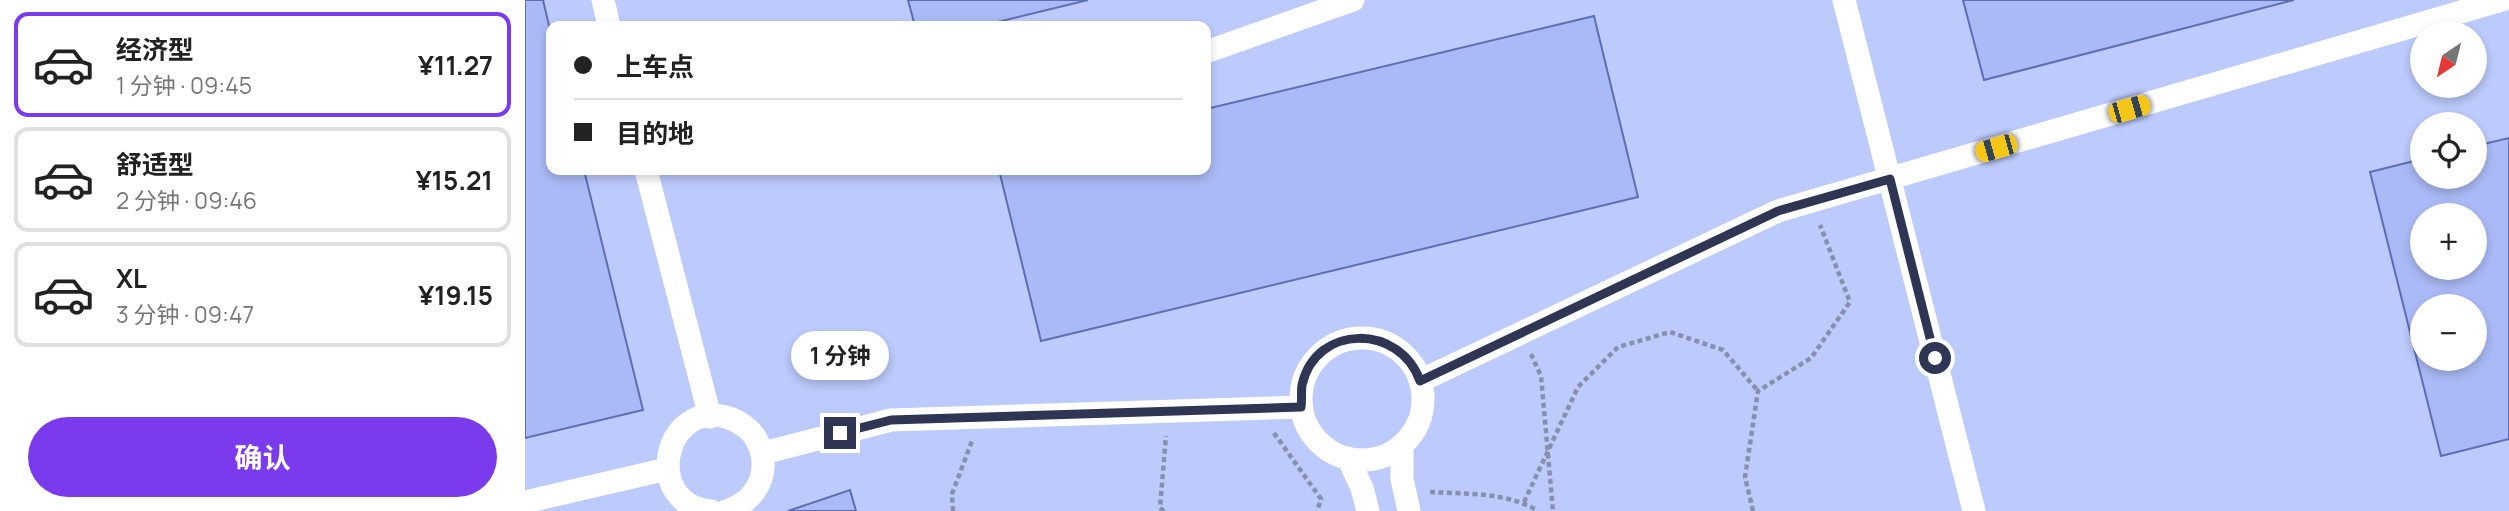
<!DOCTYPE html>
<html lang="zh">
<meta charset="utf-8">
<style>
:root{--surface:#fff;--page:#f6f6f6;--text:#222;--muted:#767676;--line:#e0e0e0;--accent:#7c3aed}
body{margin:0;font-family:Manrope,"Noto Sans SC",sans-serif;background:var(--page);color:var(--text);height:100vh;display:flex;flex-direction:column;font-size:26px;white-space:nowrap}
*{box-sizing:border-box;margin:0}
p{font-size:23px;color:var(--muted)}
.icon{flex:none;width:38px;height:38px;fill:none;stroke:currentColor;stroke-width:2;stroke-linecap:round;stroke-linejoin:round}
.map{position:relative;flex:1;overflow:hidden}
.details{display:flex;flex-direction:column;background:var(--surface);width:525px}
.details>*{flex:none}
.banner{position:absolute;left:21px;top:21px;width:665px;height:154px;border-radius:14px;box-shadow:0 4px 10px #0003;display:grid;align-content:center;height:154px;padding:0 28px;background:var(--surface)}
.needle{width:46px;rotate:215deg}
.buttons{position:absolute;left:1885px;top:21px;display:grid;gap:14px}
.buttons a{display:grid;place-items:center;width:77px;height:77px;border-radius:50%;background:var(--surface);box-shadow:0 4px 10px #0003;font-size:35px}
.end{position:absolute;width:32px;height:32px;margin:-16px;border:9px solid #2e3654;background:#fff;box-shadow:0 0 0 4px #fff}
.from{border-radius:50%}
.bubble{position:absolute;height:49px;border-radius:24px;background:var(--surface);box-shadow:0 4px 10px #0003;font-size:23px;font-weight:700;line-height:49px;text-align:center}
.car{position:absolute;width:21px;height:42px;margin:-21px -10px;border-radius:9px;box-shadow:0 0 5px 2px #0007;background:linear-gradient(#f5c518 24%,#345 0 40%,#f5c518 0 76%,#345 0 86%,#f5c518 0)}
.banner b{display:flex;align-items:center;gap:24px;height:66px;font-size:26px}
.banner b+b{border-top:2px solid var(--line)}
.banner i{width:18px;height:18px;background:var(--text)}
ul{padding:12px 0 0;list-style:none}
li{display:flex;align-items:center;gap:21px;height:105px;margin:0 14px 10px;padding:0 14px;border:4px solid var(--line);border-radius:14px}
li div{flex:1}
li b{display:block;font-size:26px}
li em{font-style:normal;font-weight:700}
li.active{border-color:var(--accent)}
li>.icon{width:63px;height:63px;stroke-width:1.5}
.button{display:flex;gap:14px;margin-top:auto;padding:14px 28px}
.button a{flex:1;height:80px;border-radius:42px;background:var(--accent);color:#fff;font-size:28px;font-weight:700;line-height:80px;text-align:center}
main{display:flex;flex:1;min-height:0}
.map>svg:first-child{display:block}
.built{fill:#bccafc;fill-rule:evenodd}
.building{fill:#aabaf6;stroke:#5e6eb4;stroke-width:2;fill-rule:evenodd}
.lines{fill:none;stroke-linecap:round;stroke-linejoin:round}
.path{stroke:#868fad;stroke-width:4.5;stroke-dasharray:5 3.5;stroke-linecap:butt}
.minor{stroke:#fff;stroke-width:23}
.route{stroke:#2e3654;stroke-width:9}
</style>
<main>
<section class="details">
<ul>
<li class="active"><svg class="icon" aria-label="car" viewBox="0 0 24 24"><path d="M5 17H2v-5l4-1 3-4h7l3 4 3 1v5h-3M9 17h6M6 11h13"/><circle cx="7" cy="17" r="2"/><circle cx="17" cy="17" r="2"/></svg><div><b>经济型</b><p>1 分钟 · 09:45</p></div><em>¥11.27</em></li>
<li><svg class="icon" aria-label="car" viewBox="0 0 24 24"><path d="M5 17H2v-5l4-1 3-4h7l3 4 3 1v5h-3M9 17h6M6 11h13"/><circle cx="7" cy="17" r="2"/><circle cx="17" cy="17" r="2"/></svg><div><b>舒适型</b><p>2 分钟 · 09:46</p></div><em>¥15.21</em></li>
<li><svg class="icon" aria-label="car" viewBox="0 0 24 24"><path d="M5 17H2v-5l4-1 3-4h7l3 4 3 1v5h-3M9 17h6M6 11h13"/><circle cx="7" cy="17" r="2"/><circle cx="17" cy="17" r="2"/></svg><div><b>XL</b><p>3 分钟 · 09:47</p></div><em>¥19.15</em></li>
</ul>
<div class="button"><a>确认</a></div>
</section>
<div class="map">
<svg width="1984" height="511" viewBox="0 0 1984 511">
<rect width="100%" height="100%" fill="#cdd6f5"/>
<!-- built -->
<path class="built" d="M 0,0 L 1984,0 L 1984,511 L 0,511 ZM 26,26 L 681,26 L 681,170 L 26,170 ZM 1897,33 L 1950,33 L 1950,86 L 1897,86 ZM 1897,124 L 1950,124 L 1950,177 L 1897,177 ZM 1897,215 L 1950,215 L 1950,268 L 1897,268 ZM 1897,306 L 1950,306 L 1950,359 L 1897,359 Z"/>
<!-- building -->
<path class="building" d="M 0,0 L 18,0 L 26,34 L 26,170 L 59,170 L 118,410 L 0,438 Z
M 383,0 L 563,0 L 456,26 L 390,26 Z
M 1438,0 L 1769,0 L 1459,80 Z
M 1069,16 L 1113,197 L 516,341 L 474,170 L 681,170 L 681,109 Z
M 1984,138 L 1984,439 L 1916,456 L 1845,172 L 1897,159 L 1897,177 L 1950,177 L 1950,146 ZM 1897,215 L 1950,215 L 1950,268 L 1897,268 ZM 1897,306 L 1950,306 L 1950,359 L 1897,359 Z
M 325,490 L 331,511 L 263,511 Z"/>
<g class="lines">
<!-- path -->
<path class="path" d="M 1006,354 L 1016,376 L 1028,511
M 749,433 L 796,499 L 792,511
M 905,492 C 941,494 982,492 1013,511
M 999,502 L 1053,387 L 1093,347 L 1145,332 L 1198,350 L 1233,391
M 428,511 L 427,494 L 447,441
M 639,511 L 635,508 L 641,436
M 1228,511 L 1220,477 L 1233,391 L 1286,358 L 1325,302 L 1295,225"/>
<!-- minor -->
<path class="minor" d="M 78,0 L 84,26
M 1319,0 L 1449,511
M 681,52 L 828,0
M 121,170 L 185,417
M776 399a61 61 0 1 1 122 0a61 61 0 1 1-122 0Z
M 895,381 L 1253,211 L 1977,0
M 877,445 L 877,479 L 884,511
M 238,453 L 366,420 L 776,407
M 823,458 L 837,488 L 843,511
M 0,502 L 142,469
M 186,511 C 118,505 137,401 201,417 C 212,420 226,429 231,439 C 248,469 233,501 201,511"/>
</g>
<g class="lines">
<!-- route -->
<path class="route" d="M 315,433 L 366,420 L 776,407 C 777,400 776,392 777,385 C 791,323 875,324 895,381 L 1253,211 L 1365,179 L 1410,358"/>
</g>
</svg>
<div class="buttons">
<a><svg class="needle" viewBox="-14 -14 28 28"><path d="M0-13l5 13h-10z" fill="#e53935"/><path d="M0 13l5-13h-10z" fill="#767676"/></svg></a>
<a><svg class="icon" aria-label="locate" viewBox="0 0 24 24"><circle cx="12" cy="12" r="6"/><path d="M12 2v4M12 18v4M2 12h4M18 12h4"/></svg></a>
<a>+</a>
<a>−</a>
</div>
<i class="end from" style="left:1410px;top:358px"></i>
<i class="end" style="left:315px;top:433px"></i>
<div class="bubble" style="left:266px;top:331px;width:98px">1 分钟</div>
<i class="car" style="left:1604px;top:109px;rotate:74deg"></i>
<i class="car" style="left:1471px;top:148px;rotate:254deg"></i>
<div class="banner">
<b><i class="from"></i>上车点</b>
<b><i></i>目的地</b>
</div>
</div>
</main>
